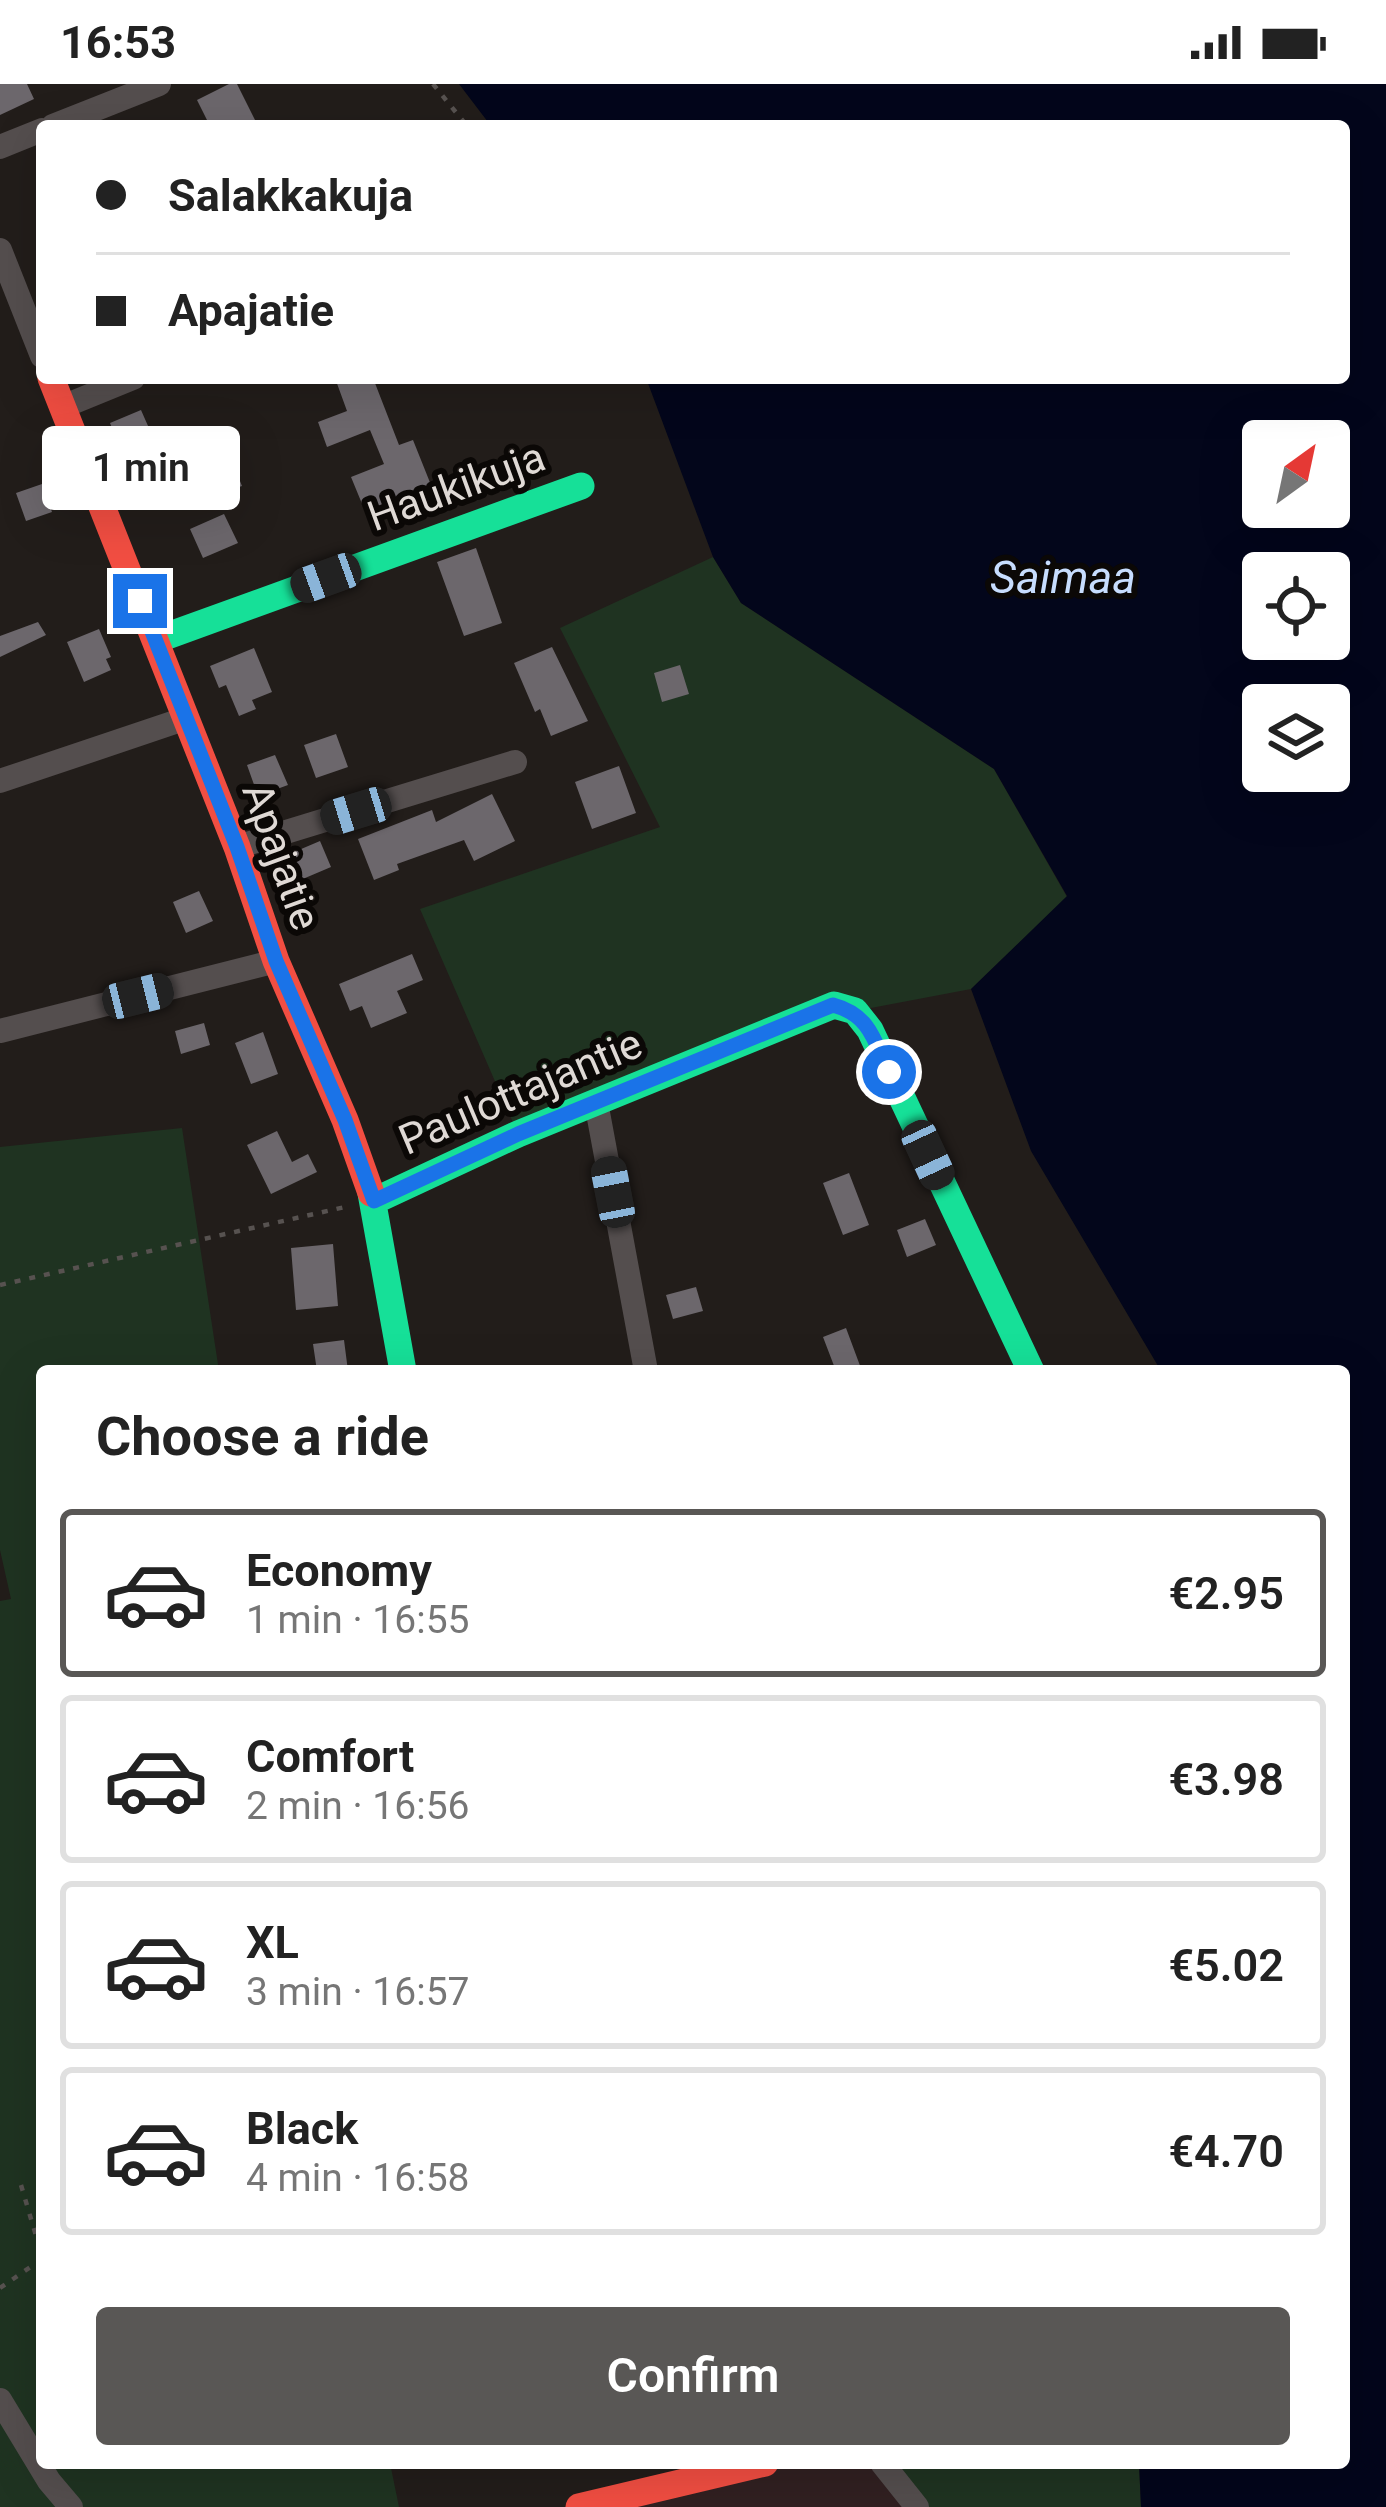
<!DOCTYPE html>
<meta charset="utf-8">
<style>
:root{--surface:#fff;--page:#f2f2f2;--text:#222;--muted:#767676;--line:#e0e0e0;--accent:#595755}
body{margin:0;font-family:Roboto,sans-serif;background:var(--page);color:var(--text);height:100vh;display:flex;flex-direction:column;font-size:45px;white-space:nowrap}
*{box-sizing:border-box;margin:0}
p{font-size:39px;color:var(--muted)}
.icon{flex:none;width:66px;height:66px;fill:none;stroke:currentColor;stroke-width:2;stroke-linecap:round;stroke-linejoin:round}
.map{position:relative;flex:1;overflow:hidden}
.details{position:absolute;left:36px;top:1281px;width:1314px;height:1104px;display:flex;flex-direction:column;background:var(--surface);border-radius:12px;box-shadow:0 12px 48px #0002}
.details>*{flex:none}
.hud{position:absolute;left:36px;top:36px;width:1314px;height:264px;border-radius:12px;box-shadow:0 12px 48px #0002;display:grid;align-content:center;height:264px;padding:0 60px;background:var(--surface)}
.needle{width:78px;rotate:33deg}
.buttons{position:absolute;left:1242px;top:336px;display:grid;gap:24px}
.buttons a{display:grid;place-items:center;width:108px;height:108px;border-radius:12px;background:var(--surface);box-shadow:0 12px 48px #0002;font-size:60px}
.end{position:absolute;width:54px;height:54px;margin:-27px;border:15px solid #1a73e8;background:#fff;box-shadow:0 0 0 6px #fff}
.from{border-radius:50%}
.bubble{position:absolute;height:84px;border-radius:12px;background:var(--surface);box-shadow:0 12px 48px #0002;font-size:39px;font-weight:600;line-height:84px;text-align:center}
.car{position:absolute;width:36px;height:72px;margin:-36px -18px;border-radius:15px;box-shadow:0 0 9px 3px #0007;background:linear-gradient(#222 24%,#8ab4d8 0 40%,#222 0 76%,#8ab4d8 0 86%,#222 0)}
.hud b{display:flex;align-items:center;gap:42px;height:114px;font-size:45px}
.hud b+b{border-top:3px solid var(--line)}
.hud i{width:30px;height:30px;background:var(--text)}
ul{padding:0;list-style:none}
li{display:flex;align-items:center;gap:36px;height:168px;margin:0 24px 18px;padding:0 36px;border:6px solid var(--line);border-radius:12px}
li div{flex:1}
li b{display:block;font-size:45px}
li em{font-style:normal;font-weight:600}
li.on{border-color:var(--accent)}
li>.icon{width:108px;height:108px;stroke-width:1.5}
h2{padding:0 60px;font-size:54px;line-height:144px}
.cta{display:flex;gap:24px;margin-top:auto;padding:24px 60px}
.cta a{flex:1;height:138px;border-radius:12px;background:var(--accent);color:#fff;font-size:48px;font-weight:600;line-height:138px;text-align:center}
.status{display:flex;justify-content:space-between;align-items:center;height:84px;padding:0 60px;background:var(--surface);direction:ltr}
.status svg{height:33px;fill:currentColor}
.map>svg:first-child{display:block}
.industrial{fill:#312021}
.green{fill:#1f3321}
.water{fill:#03061b;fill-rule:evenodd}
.building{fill:#6c676c}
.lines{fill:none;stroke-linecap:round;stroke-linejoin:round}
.path{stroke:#575250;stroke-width:4.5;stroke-dasharray:6 9;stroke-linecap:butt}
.street{stroke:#544e4e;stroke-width:24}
.fast{stroke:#16e098;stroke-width:27}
.jam{stroke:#f24e42;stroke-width:27}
.route{stroke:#1a73e8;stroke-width:15}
.labels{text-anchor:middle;stroke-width:12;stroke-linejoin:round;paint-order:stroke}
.street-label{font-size:42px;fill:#dfd9d5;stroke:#0b0806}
.water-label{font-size:45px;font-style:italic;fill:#c7ddfe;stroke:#0b0806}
</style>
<div class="status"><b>16:53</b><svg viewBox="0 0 49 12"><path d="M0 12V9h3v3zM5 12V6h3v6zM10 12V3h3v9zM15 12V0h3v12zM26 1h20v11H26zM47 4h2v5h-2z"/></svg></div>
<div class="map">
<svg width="1386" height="2423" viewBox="0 0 1386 2423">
<rect width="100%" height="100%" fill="#221d1a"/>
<!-- industrial -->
<path class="industrial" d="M 765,2379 L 882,2379 L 917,2423 L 579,2423 Z"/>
<!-- green -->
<path class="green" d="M 713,473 L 741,519 L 994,685 L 1067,813 L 971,905 L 855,927 L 518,1050 L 420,825 L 660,743 L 560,544 Z
M 182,1044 L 219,1287 L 42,1287 L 42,2379 L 390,2379 L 399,2423 L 0,2423 L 0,1517 L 11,1515 L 0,1466 L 0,1063 Z
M 882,2379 L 1139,2379 L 1141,2423 L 917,2423 Z"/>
<!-- water -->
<path class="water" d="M 459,0 L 1386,0 L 1386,2423 L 1141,2423 L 1139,2379 L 1344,2379 L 1344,1287 L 1161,1287 L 1031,1067 L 971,905 L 1067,812 L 994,685 L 741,519 L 713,473 L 646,294 L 1344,294 L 1344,42 L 491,42 ZM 1263,357 L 1329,357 L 1329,423 L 1263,423 ZM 1263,489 L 1329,489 L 1329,555 L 1263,555 ZM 1263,621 L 1329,621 L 1329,687 L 1263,687 Z"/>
<!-- building -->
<path class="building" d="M 0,0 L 27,0 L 34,15 L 0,31 Z
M 229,0 L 237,0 L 258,42 L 210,42 L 197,16 Z
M 335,294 L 373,294 L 399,361 L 413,356 L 431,401 L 365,427 L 351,393 L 384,380 L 370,346 L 327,363 L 318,338 L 347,327 Z
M 141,326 L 152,351 L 120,364 L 110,339 Z
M 225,360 L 242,402 L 214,412 L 198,371 Z
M 42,400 L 52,428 L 26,437 L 16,409 Z
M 224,430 L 238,459 L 203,474 L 190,445 Z
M 476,464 L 502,539 L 464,552 L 437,478 Z
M 38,538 L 46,551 L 0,573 L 0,552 Z
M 99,545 L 111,573 L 106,575 L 111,586 L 84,598 L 67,558 Z
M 552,563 L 588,637 L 551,652 L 540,625 L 535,628 L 514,579 Z
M 254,564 L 272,608 L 252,616 L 256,625 L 239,632 L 226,601 L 219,604 L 210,582 Z
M 680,581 L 689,610 L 662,618 L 654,589 Z
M 336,650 L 348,683 L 316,694 L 304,661 Z
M 275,671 L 288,701 L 258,712 L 247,681 Z
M 619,682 L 636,729 L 592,745 L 575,698 Z
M 492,710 L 515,757 L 474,777 L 464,756 L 397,780 L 399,786 L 374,796 L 358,755 L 432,726 L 436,738 Z
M 320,757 L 331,783 L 291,800 L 280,774 Z
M 199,807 L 213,837 L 186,849 L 173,818 Z
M 412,870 L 423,896 L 397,907 L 407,929 L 371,944 L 362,922 L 350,927 L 339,900 Z
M 204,939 L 210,961 L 181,970 L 175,947 Z
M 263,948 L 278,990 L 251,1000 L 235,959 Z
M 277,1047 L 292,1078 L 308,1070 L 317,1088 L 271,1110 L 247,1061 Z
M 849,1089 L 869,1141 L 843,1151 L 823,1099 Z
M 925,1135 L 936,1161 L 907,1173 L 897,1146 Z
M 333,1160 L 338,1222 L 296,1226 L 291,1164 Z
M 696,1203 L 703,1227 L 673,1235 L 666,1211 Z
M 846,1244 L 862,1287 L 836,1287 L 823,1253 Z
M 344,1256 L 348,1287 L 317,1287 L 313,1260 Z"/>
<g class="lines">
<!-- path -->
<path class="path" d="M 433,0 L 467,42
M 0,1201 L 345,1123
M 21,2101 L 42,2172
M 0,2204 L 42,2175"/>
<!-- street -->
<path class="street" d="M 53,42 L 159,0
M 0,63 L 42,46
M 0,166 L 42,272
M 62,323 L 133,294
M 0,697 L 184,635
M 237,763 L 515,678
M 0,947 L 276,877
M 596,1018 L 646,1287
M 0,2316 L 49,2397 L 71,2423
M 882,2379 L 917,2423"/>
<!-- fast -->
<path class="fast" d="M 156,556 L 581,402
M 371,1109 L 403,1287
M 374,1117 L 518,1050 L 834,921 L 855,927 L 870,946 L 1031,1287"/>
<!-- jam -->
<path class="jam" d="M 51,294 L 237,763 L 276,877 L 345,1036 L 371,1109
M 579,2423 L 765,2379"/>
</g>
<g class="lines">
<!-- route -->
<path class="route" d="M 140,517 L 237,763 L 276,877 L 345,1036 L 374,1117 L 518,1050 L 833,921 C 870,931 874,956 889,988"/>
</g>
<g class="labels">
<!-- street labels -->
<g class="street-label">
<text transform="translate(456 402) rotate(-20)" y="15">Haukikuja</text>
<text transform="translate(282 772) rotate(70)" y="15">Apajatie</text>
<text transform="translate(520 1007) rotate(-23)" y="15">Paulottajantie</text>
</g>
<!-- water labels -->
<g class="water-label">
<text x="1063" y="509">Saimaa</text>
</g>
</g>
</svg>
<div class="buttons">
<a><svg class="needle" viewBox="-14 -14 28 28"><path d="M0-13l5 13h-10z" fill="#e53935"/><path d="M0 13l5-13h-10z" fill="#767676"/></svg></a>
<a><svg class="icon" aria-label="locate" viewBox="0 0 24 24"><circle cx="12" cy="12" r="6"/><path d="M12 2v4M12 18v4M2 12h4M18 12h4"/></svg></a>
<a><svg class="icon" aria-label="layers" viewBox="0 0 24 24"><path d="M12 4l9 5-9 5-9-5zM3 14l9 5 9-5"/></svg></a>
</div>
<i class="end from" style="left:889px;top:988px"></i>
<i class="end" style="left:140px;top:517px"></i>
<div class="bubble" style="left:42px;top:342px;width:198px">1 min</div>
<i class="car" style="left:326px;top:494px;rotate:250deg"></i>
<i class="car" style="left:356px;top:727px;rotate:253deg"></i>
<i class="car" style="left:138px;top:912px;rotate:76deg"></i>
<i class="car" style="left:928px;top:1071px;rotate:155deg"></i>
<i class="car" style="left:613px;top:1108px;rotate:349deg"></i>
<div class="hud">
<b><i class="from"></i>Salakkakuja</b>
<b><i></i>Apajatie</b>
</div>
<section class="details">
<h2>Choose a ride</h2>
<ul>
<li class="on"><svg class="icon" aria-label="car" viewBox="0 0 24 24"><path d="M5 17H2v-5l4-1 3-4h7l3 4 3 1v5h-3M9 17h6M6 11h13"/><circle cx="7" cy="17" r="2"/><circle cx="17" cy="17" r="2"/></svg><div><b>Economy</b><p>1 min · 16:55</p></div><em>€2.95</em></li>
<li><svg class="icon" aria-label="car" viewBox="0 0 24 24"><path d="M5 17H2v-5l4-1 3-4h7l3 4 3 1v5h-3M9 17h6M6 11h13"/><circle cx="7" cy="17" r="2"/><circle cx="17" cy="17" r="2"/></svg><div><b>Comfort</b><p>2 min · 16:56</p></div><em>€3.98</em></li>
<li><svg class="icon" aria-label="car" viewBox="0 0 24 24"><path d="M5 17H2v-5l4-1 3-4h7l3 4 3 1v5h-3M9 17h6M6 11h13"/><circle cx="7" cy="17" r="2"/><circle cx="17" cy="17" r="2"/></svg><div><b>XL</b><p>3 min · 16:57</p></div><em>€5.02</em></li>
<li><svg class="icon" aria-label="car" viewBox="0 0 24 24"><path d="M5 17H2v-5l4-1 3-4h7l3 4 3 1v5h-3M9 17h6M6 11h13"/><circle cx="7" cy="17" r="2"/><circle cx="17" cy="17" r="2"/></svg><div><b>Black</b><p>4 min · 16:58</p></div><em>€4.70</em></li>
</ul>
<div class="cta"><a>Confirm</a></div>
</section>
</div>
